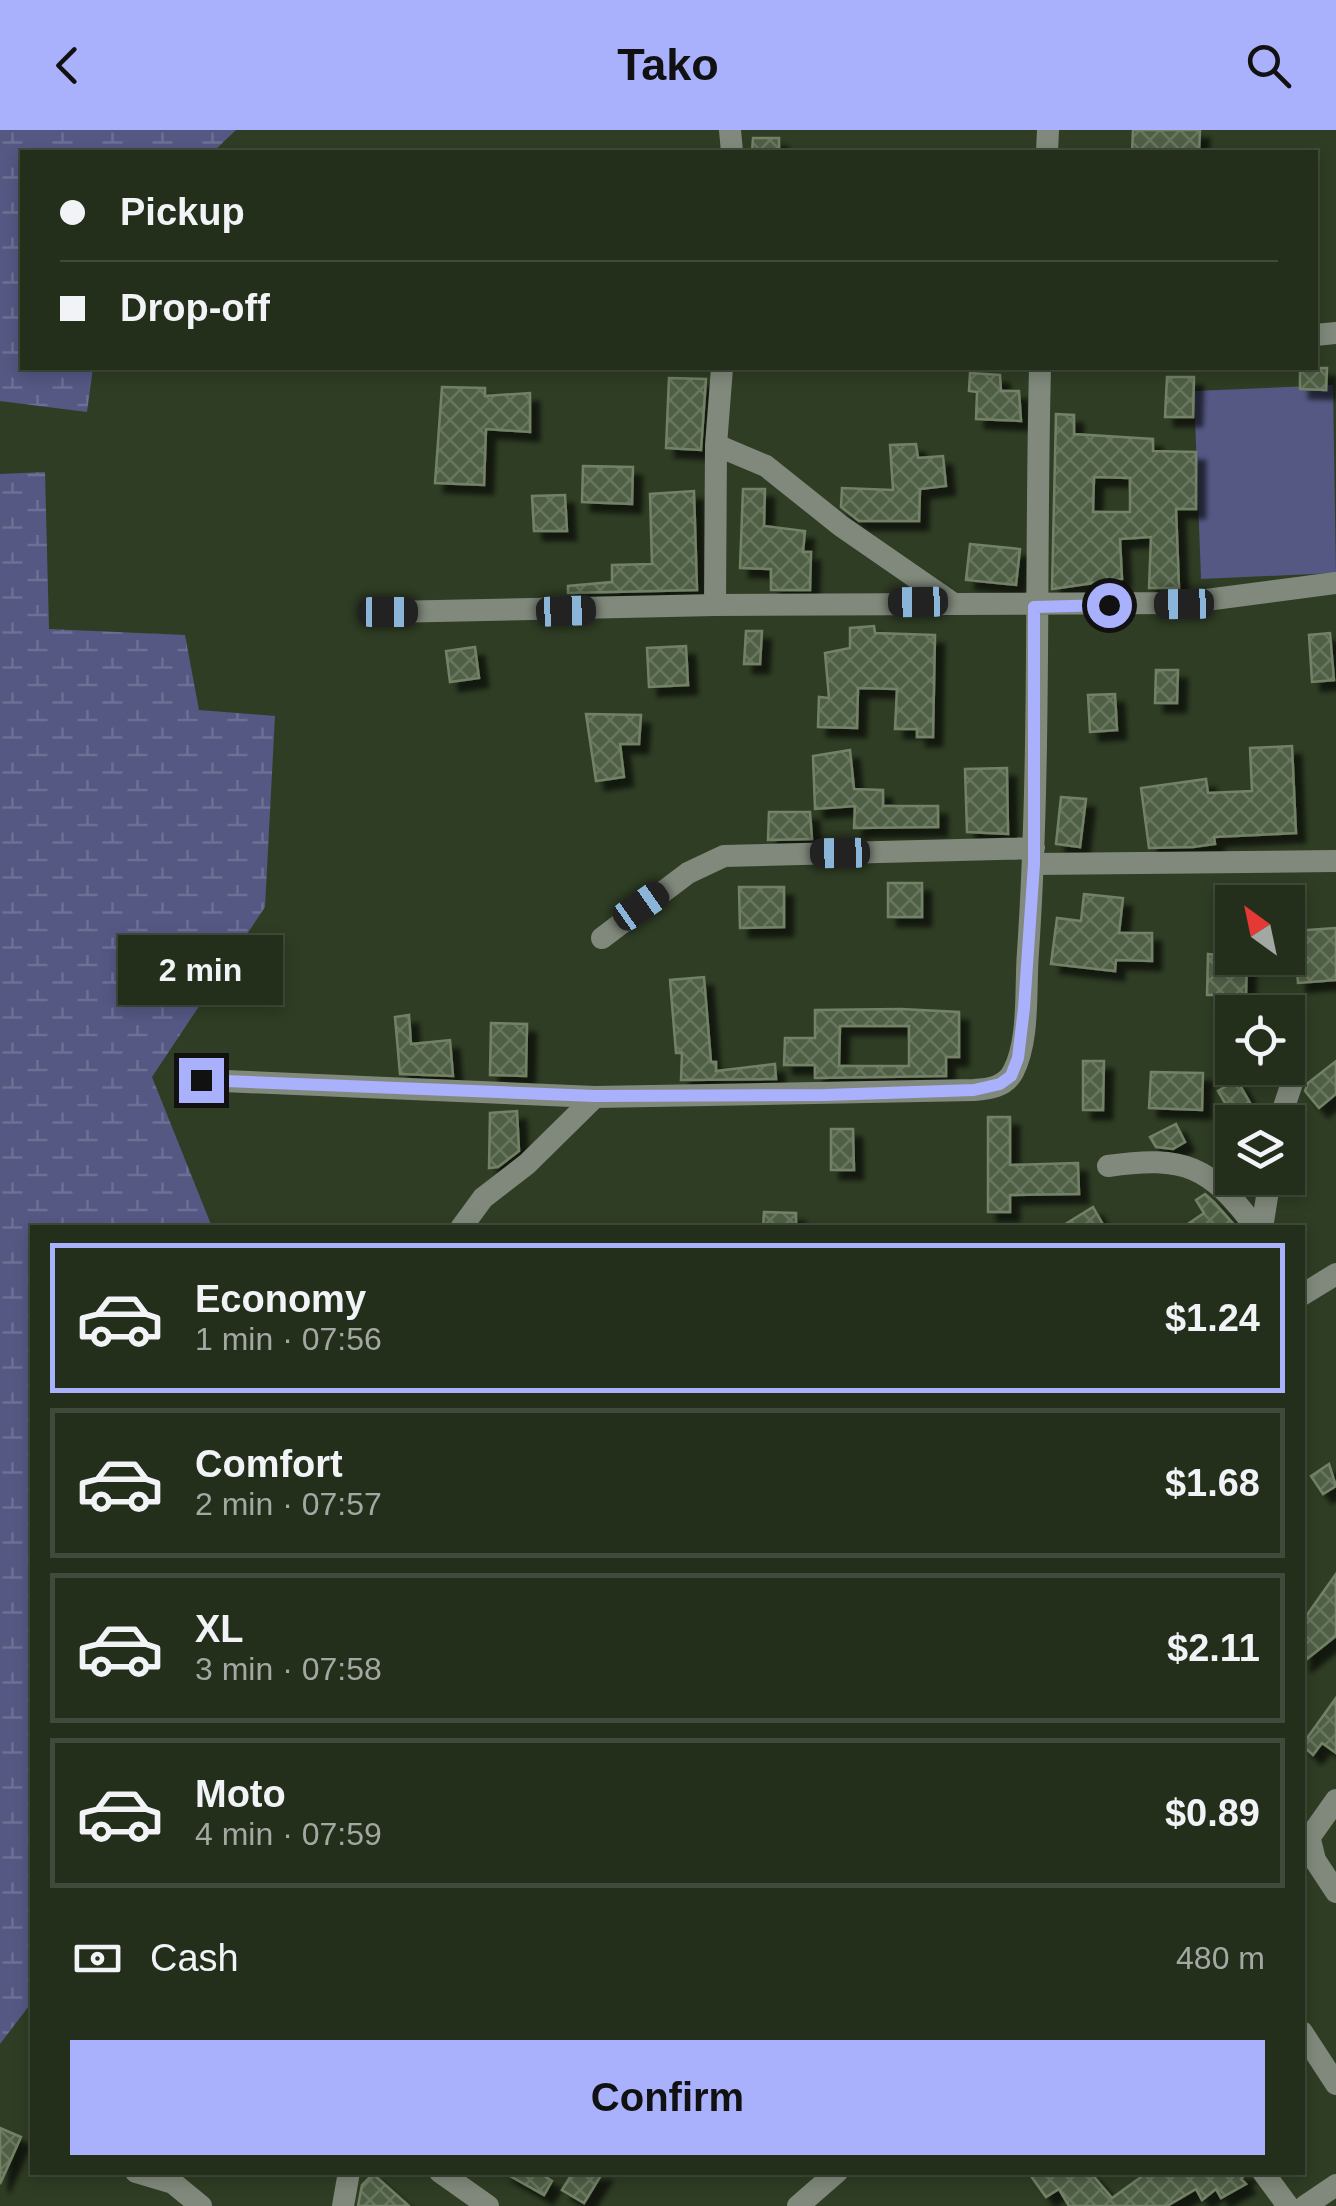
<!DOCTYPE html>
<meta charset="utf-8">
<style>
:root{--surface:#232e1b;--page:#2f3a28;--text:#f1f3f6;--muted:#a3a8a3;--line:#404a3a;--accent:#a9b0fc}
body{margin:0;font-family:Arial,sans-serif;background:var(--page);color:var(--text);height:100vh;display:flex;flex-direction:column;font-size:38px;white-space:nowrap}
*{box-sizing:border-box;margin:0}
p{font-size:32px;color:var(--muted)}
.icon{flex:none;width:55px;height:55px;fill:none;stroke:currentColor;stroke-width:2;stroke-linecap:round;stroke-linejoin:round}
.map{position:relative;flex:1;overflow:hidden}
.details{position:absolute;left:30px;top:1095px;width:1275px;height:950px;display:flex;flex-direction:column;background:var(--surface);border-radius:0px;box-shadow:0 5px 15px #0003,0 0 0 2px var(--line)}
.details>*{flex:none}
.hud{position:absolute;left:20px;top:20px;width:1298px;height:220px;border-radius:0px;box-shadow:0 5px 15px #0003,0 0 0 2px var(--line);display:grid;align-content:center;height:220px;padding:0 40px;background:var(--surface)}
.needle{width:65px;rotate:327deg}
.tools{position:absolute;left:1215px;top:755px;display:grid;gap:20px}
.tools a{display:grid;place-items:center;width:90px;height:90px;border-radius:0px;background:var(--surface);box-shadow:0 5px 15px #0003,0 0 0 2px var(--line);font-size:50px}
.end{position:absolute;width:45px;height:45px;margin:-22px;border:12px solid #a9b0fc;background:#111;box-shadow:0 0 0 5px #111}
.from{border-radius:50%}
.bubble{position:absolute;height:70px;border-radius:0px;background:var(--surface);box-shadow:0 5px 15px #0003,0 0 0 2px var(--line);font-size:32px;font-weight:600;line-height:70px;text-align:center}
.car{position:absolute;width:30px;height:60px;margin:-30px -15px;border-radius:12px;box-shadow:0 0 8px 2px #0007;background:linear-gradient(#222 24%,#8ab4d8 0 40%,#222 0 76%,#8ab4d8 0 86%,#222 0)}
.hud b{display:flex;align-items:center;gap:35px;height:95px;font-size:38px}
.hud b+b{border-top:2px solid var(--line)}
.hud i{width:25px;height:25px;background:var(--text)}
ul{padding:18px 0 0;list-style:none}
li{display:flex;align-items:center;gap:30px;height:150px;margin:0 20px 15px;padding:0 20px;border:5px solid var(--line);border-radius:0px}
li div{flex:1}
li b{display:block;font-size:38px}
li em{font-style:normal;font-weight:600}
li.on{border-color:var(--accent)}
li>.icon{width:90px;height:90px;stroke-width:1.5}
.pay{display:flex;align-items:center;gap:25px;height:110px;padding:0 40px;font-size:38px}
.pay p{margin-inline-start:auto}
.button{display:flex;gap:20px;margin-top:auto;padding:20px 40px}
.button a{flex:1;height:115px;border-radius:0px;background:var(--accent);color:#111;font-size:40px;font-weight:600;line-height:115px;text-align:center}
header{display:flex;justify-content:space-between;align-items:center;height:130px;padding:0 40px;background:var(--accent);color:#111;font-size:45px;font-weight:600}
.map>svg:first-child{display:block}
.wetland{fill:url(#wetland-marsh)}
.garden{fill:#545883}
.building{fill:url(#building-cross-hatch);stroke:#738266;stroke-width:2.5;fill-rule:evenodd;filter:url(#shadow)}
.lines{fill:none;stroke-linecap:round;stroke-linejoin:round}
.minor{stroke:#81897c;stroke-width:22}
.route{stroke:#a9b0fc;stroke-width:12}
</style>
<header><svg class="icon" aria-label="back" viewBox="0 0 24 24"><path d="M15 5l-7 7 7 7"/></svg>Tako<svg class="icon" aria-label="search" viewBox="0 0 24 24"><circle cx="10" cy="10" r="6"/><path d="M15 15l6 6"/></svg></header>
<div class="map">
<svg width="1336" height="2076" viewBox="0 0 1336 2076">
<defs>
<pattern id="wetland-marsh" width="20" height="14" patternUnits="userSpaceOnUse" patternTransform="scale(2.5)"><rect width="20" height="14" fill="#545883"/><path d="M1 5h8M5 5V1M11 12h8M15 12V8" fill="none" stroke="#6c7094"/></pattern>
<pattern id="building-cross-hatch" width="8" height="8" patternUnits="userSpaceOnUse" patternTransform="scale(2.5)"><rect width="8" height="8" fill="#505f44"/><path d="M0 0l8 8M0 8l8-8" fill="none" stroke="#68765e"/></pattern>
<filter id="shadow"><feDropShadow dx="9" dy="9" stdDeviation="2.5" flood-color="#0009"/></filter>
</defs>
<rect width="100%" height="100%" fill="#2f3d24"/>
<!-- wetland -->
<path class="wetland" d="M 0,0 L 236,0 L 213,22 L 22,22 L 22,238 L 93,238 L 87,282 L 0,271 Z
M 45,342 L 49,499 L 185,505 L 199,580 L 275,586 L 265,777 L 152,947 L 212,1097 L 32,1098 L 32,1872 L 0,1914 L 0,344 Z"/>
<!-- garden -->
<path class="garden" d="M 1333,255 L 1336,443 L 1201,449 L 1194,261 Z"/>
<!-- building -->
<path class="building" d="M 1133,0 L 1200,0 L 1199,22 L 1132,22 Z
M 753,8 L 779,8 L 779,22 L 752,22 Z
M 1300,238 L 1327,238 L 1326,260 L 1300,259 Z
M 970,243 L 1000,245 L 1001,261 L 1019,261 L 1021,291 L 976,289 L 977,262 L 969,261 Z
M 1167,247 L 1194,247 L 1193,287 L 1165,287 Z
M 669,248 L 706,249 L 701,320 L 666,318 Z
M 442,257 L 485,258 L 485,266 L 530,263 L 530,302 L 486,299 L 484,355 L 435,353 Z
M 1056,284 L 1074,285 L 1074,304 L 1153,309 L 1153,321 L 1196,322 L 1196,379 L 1176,379 L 1179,458 L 1149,458 L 1151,407 L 1120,409 L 1122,449 L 1052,459 ZM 1094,347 L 1130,348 L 1130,382 L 1093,382 Z
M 916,314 L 918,328 L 943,326 L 946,356 L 920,359 L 919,391 L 859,391 L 841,377 L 842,358 L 893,360 L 890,315 Z
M 583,336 L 633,337 L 632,374 L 582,372 Z
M 743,359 L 765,359 L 764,396 L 805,401 L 803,422 L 811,422 L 810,460 L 771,460 L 771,439 L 740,438 Z
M 694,361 L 697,460 L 568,463 L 568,456 L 612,452 L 612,435 L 652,434 L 650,364 Z
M 565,365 L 567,401 L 534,401 L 532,366 Z
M 970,414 L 1020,419 L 1016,455 L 966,450 Z
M 874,496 L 875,503 L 935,505 L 933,607 L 917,607 L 917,599 L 895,599 L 897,559 L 858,558 L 857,598 L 818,597 L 819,567 L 829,568 L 825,523 L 850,518 L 850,498 Z
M 746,501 L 762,501 L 760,534 L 744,534 Z
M 1330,503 L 1334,550 L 1312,552 L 1309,505 Z
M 686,516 L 688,555 L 649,557 L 647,518 Z
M 475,517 L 479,548 L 450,552 L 446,521 Z
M 1156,540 L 1178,540 L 1177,573 L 1155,573 Z
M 1115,564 L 1117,600 L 1090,602 L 1088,565 Z
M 586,584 L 641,585 L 639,614 L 620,614 L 624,647 L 596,651 Z
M 1292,616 L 1296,703 L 1214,707 L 1215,714 L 1193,717 L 1149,718 L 1141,658 L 1206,649 L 1208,663 L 1252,661 L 1250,618 Z
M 850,620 L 854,659 L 883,660 L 883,676 L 938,676 L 938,697 L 854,698 L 855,676 L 815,679 L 813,626 Z
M 1007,638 L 1008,704 L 967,702 L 965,639 Z
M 1061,667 L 1086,669 L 1080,717 L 1056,714 Z
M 769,682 L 810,682 L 812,709 L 768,710 Z
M 888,753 L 922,753 L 922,787 L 888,787 Z
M 739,757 L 784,757 L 784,797 L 740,798 Z
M 1084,764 L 1123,768 L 1119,803 L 1152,803 L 1152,831 L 1116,830 L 1115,841 L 1051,834 L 1057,788 L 1081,791 Z
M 1336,798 L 1336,850 L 1298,853 L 1294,801 Z
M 1208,824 L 1247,828 L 1246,865 L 1207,865 Z
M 704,847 L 711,932 L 716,932 L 716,941 L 775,934 L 776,949 L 681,950 L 682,923 L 676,923 L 670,850 Z
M 901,879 L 959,882 L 959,927 L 946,927 L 946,946 L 815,948 L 815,935 L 784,935 L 785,908 L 815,908 L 815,880 ZM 840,896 L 909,896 L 909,936 L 839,936 Z
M 409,885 L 411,914 L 450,910 L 453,946 L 400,944 L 395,887 Z
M 491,893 L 527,894 L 526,946 L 490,945 Z
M 1083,931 L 1104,931 L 1103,980 L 1083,980 Z
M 1336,931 L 1336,964 L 1319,978 L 1305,961 L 1308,953 Z
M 1151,942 L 1203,943 L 1202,980 L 1149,978 Z
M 1237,950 L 1261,992 L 1236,992 L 1218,961 Z
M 517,981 L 519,1021 L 498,1037 L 489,1038 L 490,983 Z
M 988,987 L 1010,987 L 1010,1035 L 1078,1033 L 1079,1064 L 1010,1065 L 1010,1082 L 988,1082 Z
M 1176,994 L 1185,1012 L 1173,1019 L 1156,1017 L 1150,1007 Z
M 831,999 L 853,999 L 854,1040 L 831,1040 Z
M 1205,1064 L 1214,1072 L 1237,1098 L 1182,1098 L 1204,1083 L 1196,1070 Z
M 1093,1077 L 1105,1098 L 1059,1098 Z
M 764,1082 L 796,1083 L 796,1098 L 763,1098 Z
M 1329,1334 L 1336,1356 L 1323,1364 L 1311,1346 Z
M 1336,1444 L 1336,1506 L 1302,1533 L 1302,1492 Z
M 1336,1568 L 1336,1623 L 1322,1613 L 1313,1625 L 1302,1615 Z
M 0,1998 L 21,2007 L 0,2054 Z
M 503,2042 L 538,2042 L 552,2051 L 544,2065 Z
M 573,2042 L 603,2042 L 584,2073 L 562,2060 Z
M 1028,2042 L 1090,2042 L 1112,2068 L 1148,2042 L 1247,2042 L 1241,2049 L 1246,2054 L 1221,2068 L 1216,2059 L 1202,2070 L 1196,2059 L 1167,2076 L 1069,2076 L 1059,2059 L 1046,2067 Z
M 373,2044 L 409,2076 L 358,2076 L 362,2055 Z"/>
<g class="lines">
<!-- minor -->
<path class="minor" d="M 730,0 L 732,22
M 1047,22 L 1048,0
M 1315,205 L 1336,203
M 722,238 L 716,315 L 715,475 L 1183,473 L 1336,453
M 716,315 L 766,336 L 841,396 L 951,472
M 388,482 L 715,475
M 1034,734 L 1336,731
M 602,808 L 688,743 L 724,726 L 1034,718
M 201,950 L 595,967 L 974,960 C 989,959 1005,957 1013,942 C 1030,910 1025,858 1028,822 C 1041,628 1035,432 1040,238
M 1279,992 L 1294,947
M 1108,1036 C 1185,1025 1210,1036 1256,1098
M 461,1098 L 483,1068 L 527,1034 L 595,967
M 1262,1098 L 1270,1048
M 1302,1165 L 1336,1144
M 1310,1710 L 1315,1730 L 1336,1762
M 1302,1718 L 1336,1670
M 1302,1902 L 1336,1954
M 136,2042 L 173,2053 L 201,2076
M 440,2042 L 488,2076
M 1263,2042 L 1288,2076
M 343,2076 L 349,2042
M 798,2076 L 837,2042
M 1305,2076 L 1336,2055"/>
</g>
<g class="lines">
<!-- route -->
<path class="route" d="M 201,950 L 595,966 L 825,965 L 974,960 L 1000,954 L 1011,946 L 1018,928 L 1024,878 L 1034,734 L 1034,477 L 1109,475"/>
</g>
</svg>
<div class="tools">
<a><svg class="needle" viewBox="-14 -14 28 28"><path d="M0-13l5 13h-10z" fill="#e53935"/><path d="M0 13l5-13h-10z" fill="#a3a8a3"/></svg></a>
<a><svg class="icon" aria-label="locate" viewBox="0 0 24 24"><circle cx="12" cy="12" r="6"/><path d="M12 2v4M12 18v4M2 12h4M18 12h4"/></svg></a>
<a><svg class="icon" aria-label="layers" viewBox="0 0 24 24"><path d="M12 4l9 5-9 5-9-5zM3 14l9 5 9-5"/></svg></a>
</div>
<i class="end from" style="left:1109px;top:475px"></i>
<i class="end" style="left:201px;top:950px"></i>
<div class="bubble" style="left:118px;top:805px;width:165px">2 min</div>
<i class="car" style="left:918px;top:472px;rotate:269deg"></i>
<i class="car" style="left:1184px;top:474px;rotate:269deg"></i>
<i class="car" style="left:566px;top:481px;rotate:88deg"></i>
<i class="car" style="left:388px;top:482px;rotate:90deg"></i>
<i class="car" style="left:840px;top:723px;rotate:269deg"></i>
<i class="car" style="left:641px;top:776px;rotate:55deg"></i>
<div class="hud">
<b><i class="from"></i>Pickup</b>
<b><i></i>Drop-off</b>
</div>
<section class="details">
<ul>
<li class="on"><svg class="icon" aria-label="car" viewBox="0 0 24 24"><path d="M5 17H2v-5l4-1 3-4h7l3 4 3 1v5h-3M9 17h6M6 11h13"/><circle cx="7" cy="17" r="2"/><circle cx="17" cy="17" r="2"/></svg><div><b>Economy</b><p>1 min · 07:56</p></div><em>$1.24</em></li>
<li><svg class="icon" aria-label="car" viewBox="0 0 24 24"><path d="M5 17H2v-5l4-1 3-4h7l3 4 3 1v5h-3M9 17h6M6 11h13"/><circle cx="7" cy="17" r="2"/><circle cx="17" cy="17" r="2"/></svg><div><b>Comfort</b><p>2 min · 07:57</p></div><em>$1.68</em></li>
<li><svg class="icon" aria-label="car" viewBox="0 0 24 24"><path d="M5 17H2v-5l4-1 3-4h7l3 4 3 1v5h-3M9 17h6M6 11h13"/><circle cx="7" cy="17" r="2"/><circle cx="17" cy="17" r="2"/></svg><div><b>XL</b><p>3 min · 07:58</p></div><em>$2.11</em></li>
<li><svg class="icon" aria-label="car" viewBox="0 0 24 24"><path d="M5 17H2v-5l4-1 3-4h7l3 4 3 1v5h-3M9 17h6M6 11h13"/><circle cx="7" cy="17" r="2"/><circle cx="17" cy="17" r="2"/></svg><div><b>Moto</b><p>4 min · 07:59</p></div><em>$0.89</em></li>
</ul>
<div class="pay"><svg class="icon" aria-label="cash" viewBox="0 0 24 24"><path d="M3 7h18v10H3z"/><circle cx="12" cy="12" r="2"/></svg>Cash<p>480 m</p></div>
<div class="button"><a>Confirm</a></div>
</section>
</div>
